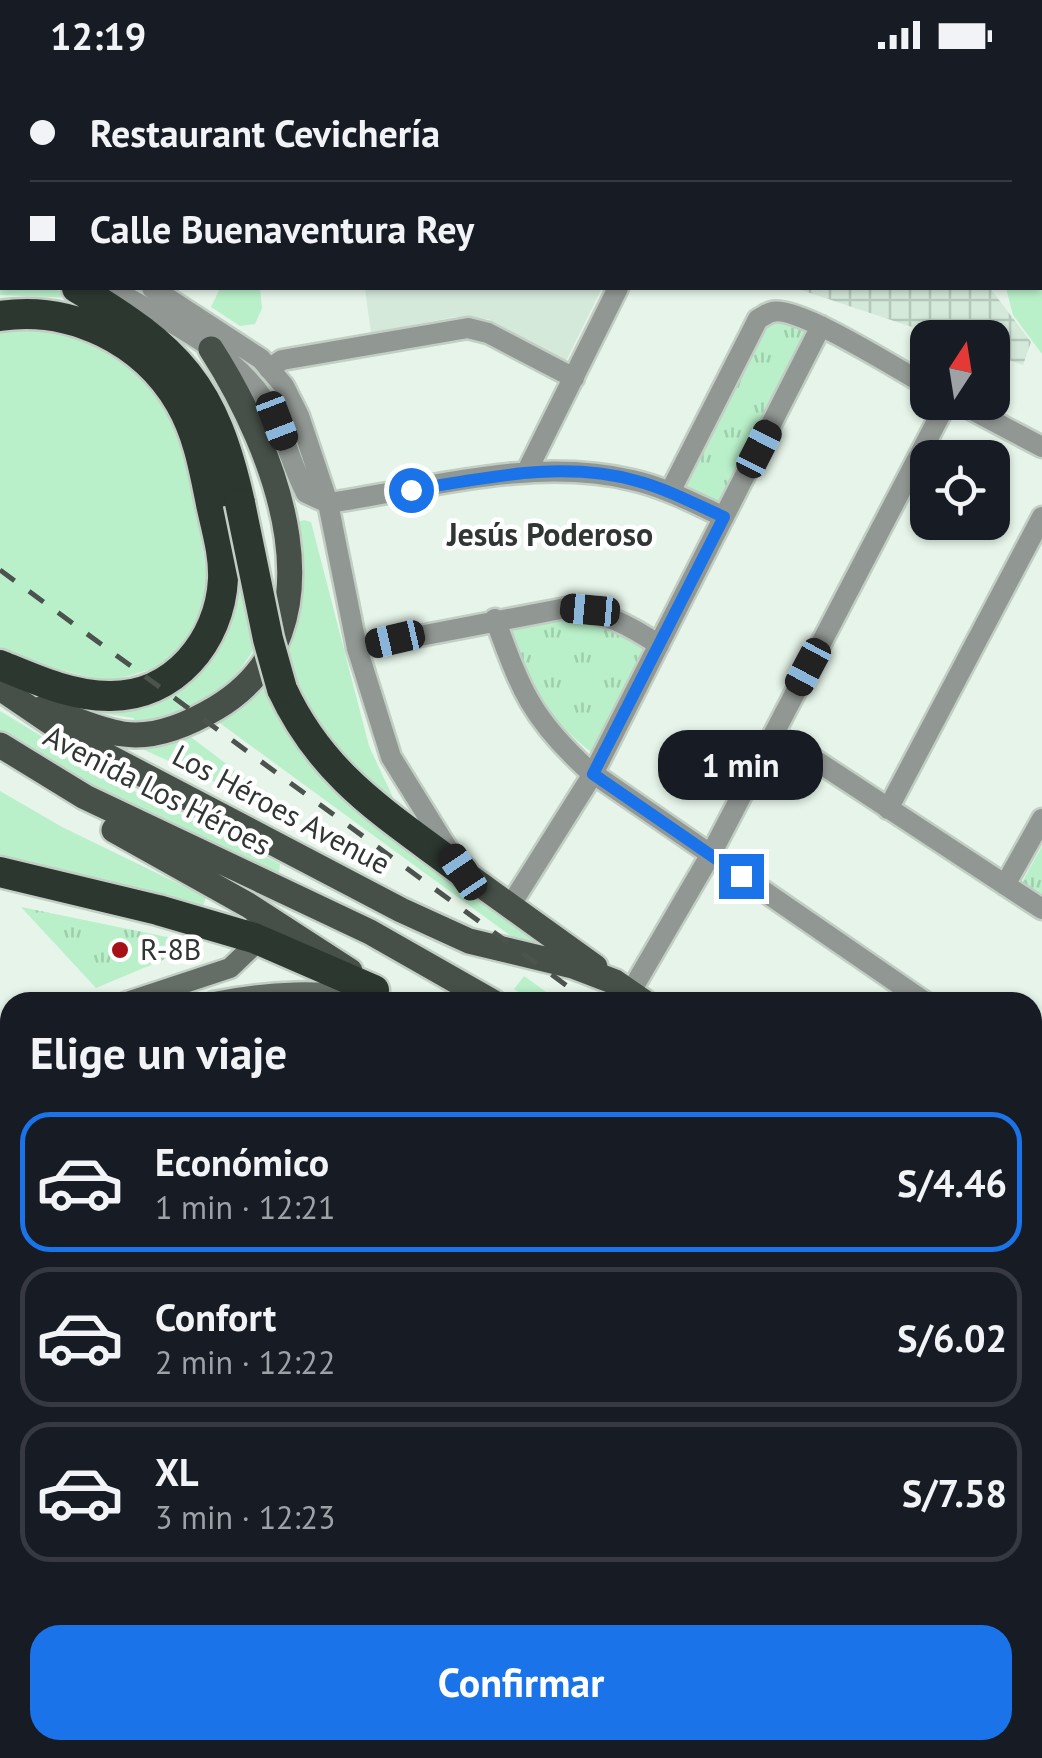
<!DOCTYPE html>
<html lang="es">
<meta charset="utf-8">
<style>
:root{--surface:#171b24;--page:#242831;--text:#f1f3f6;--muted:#9ea1a6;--line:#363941;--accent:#1a73e8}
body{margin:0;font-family:"PT Sans",sans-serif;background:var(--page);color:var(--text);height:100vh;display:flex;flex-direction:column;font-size:38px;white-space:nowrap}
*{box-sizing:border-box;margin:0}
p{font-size:32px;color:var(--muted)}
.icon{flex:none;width:55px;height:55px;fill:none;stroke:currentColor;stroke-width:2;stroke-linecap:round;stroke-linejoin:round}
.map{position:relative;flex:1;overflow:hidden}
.drawer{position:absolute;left:0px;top:922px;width:1042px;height:768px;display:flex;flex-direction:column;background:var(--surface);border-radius:30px 30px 0 0;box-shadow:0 2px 8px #0004}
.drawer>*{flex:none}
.top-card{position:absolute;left:0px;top:0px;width:1042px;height:220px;box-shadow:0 2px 8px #0004;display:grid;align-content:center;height:220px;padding:0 30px;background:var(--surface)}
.needle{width:65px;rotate:12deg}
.tools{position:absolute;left:910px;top:250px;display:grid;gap:20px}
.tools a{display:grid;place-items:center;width:100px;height:100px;border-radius:20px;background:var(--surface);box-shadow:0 2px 8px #0004;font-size:50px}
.end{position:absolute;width:45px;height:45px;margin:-22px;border:12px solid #1a73e8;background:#fff;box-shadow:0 0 0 5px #fff}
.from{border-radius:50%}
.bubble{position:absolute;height:70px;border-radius:30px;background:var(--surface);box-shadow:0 2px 8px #0004;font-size:32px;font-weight:800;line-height:70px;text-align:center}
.car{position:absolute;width:30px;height:60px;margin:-30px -15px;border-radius:12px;box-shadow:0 0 8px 2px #0007;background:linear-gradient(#222 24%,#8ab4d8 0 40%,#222 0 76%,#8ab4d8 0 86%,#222 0)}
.top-card b{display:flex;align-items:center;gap:35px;height:95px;font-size:38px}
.top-card b+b{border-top:2px solid var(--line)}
.top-card i{width:25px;height:25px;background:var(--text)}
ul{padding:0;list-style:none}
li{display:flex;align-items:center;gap:30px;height:140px;margin:0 20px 15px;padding:0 10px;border:5px solid var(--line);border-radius:30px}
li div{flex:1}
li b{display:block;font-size:38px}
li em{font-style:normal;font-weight:800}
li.current{border-color:var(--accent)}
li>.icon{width:90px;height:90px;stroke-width:1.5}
h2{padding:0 30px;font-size:45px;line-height:120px}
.button{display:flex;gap:20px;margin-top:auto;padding:20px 30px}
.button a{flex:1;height:115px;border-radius:30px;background:var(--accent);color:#fff;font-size:40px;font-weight:800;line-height:115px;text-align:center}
.status{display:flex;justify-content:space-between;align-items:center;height:70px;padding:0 50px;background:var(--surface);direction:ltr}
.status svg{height:28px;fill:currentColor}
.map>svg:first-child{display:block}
.built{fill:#d4e9da}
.industrial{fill:url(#industrial-grid)}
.green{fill:#b9f0c9}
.park{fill:url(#park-tufts)}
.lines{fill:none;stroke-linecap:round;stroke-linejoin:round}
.minor-casing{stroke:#c2cec4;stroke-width:25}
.tertiary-casing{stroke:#c2cec4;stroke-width:25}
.secondary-casing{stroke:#c2cec4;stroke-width:25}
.primary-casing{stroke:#c2cec4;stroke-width:30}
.motorway-casing{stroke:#c2cec4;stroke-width:35}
.minor{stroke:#919793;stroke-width:20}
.tertiary{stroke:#919793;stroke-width:20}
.secondary{stroke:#656d67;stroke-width:20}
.primary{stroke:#465048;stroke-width:25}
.motorway{stroke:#2c372f;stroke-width:30}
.rail{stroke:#4c534e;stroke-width:5;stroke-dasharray:18 18;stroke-linecap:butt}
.motorway-bridge-casing{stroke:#c2cec4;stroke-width:35;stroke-linecap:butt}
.motorway-bridge{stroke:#2c372f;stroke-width:30}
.route{stroke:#1a73e8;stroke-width:12}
.poi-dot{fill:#a61017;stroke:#fff;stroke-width:4}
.labels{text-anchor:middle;stroke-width:9;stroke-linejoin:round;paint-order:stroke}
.street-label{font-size:30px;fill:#303632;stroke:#fff}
.poi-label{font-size:30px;fill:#303632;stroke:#fff;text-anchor:start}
.neighbourhood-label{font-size:32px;font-weight:bold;fill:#303632;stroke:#fff}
</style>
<div class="status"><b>12:19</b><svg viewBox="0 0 49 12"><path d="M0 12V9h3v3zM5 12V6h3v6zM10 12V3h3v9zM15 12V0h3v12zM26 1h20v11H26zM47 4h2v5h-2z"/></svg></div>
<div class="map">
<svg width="1042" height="1688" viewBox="0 0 1042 1688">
<defs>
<pattern id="industrial-grid" width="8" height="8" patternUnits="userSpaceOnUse" patternTransform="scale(2.5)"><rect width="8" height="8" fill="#d4e9da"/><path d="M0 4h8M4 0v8" fill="none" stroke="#b6c8bc"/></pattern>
<pattern id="park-tufts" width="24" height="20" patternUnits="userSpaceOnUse" patternTransform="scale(2.5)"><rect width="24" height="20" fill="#b9f0c9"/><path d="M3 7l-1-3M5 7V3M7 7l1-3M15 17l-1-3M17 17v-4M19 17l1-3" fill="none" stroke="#9fcead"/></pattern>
</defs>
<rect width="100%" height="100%" fill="#e6f4e9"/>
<!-- built -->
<path class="built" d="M 365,218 L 602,218 L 566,291 L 488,249 L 455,247 L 371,263 Z"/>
<!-- industrial -->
<path class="industrial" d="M 796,0 L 1012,0 L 795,2 Z
M 795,218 L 990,218 L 1031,272 L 1023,295 L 993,285 L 992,268 L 942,267 Z"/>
<!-- green -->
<path class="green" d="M 1040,54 L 1042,54 L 1042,284 L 1013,245 L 1006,218 L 1040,218 Z
M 0,157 L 2,218 L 53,218 L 73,228 L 0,225 Z
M 220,218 L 260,218 L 262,238 L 255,254 L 240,256 L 211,237 Z
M 0,252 L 97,269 L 151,307 L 173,357 L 194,415 L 209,525 L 189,574 L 158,597 L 109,612 L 21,590 L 0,578 Z
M 304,450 L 311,452 L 369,676 L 395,732 L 394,737 L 313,668 L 284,583 L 295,460 L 298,452 Z
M 237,504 L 242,505 L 257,576 C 249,586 242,598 233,608 C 207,635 171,650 134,652 L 134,648 L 92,642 L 174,616 Z
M 261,611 L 278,642 L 542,869 L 526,877 L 213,648 Z
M 0,641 L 124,716 L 280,794 L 279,803 L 149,749 L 0,664 Z
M 191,667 L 301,751 L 129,673 Z
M 0,721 L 62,757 L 206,827 L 201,842 L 0,795 Z
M 524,906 L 560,932 L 533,932 L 514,919 Z
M 248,1680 L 362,1680 L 354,1688 L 256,1688 Z"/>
<!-- park -->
<path class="park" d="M 781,249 L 807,263 L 716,436 L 681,418 L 765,255 Z
M 560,544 L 594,548 L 648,577 L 591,682 C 547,648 520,606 509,551 Z
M 1042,776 L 1042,828 L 1021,814 Z
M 21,837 L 201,874 L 96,918 Z"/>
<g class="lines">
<!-- minor casing -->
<g class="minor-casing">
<path id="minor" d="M 269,299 L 282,290 L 468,258 L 488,263 L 574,308
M 957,332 L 1042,377
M 527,401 L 618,218
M 670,422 L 758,249 C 763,247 767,243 772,242 C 798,235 900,301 928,316
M 328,433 C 426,419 532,386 632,410 C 664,417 694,433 724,447
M 495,549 C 521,620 531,648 588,700 L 925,932
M 357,578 L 566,538 C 602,541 629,555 659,575
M 774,663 L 1042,839
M 888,739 L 1042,447
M 1005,815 L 1042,749
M 510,836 L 593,704 L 821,256
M 630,923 L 711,784 L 947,332
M 1032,1007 L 1042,1013
M 1032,1051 L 1042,1032
M 0,1277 L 10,1287
M 0,1467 L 10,1477
M 1032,1509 L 1042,1516
M 1032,1587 L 1042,1577
M 0,1658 L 10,1667
M 1032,1672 L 1042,1679
M 23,1680 L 31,1688
M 218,1680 L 227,1688
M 514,1680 L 522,1688
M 704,1680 L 712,1688
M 384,1688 L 392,1680
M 744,1688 L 752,1680
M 934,1688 L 942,1680"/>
</g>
<!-- tertiary casing -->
<g class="tertiary-casing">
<path id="tertiary" d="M 89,2 L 91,0
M 119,2 L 120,0
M 111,218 C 163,249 231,279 265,331 C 284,359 290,393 306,423 L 328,433
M 152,218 L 261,289 L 284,316 L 299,346 L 328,433 L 357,578 L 391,687 L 451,784
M 1032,1176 L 1042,1182"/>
</g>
<!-- secondary casing -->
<g class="secondary-casing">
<path id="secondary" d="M 127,932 L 230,898 L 250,879 L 254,856
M 214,932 C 264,922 326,917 376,931
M 0,1031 L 10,1021
M 0,1061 L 10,1051
M 1032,1338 L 1042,1344"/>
</g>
<!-- primary casing -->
<g class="primary-casing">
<path id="primary" d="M 0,618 L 75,669 L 401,840 L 469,871 L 573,896 L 615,912 L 644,932
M 43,638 C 69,646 96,660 123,664 C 155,669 189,654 216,638 C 348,559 275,379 211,279
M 0,675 L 85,727 L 370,862 L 493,932
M 114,760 L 248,835 L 350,901
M 463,802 L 595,897
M 1032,1219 L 1042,1226
M 1032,1301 L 1042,1308"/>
</g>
<!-- motorway casing -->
<g class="motorway-casing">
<path id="motorway" d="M 22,2 L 23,0
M 57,2 L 58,0
M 0,41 L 2,36
M 77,218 C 179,279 214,315 240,433
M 0,246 C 71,235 144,271 180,333 C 198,364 204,399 211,434 C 216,458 224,483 223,509 C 220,571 174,627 109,626 C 71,626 34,609 0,595
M 282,619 C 323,708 388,745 463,802
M 0,802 L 158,840 L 254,868 L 374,920"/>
</g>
<!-- minor -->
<use href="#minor" class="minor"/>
<!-- tertiary -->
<use href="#tertiary" class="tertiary"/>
<!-- secondary -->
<use href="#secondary" class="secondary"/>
<!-- primary -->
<use href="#primary" class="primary"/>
<!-- motorway -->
<use href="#motorway" class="motorway"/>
<!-- rail -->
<path class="rail" d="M 0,500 L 589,932
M 1032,1256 L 1042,1263"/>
<!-- motorway-bridge casing -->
<g class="motorway-bridge-casing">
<path id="motorway-bridge" d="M 240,433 L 268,569 L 282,619"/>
</g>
<!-- motorway-bridge -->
<use href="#motorway-bridge" class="motorway-bridge"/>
</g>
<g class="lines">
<!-- route -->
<path class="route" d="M 411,420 C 485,408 563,390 637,411 C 667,419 695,434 724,447 L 593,704 L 741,806"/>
</g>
<!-- markers -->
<circle class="poi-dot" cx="120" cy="880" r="10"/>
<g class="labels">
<!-- street labels -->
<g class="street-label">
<text transform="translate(157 721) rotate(27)" y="10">Avenida Los Héroes</text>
<text transform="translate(281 740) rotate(28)" y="10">Los Héroes Avenue</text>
</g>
<!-- poi labels -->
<g class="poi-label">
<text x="140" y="890">R-8B</text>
</g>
<!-- neighbourhood labels -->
<g class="neighbourhood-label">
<text x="550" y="476">Jesús Poderoso</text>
</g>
</g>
</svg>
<div class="tools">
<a><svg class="needle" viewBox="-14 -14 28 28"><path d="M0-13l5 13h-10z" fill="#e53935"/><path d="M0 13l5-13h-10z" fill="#9ea1a6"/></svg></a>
<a><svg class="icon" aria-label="locate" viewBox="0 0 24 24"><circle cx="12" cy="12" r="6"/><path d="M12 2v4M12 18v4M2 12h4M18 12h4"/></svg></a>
</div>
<i class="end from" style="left:411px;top:420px"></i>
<i class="end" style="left:741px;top:806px"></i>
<div class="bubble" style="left:658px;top:660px;width:165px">1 min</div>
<i class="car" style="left:277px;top:351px;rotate:159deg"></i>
<i class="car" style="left:759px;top:379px;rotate:27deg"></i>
<i class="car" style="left:590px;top:540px;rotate:275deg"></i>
<i class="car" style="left:395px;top:569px;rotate:257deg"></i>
<i class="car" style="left:808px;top:597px;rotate:208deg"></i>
<i class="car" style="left:463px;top:802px;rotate:326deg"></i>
<div class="top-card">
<b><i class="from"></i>Restaurant Cevichería</b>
<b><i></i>Calle Buenaventura Rey</b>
</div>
<section class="drawer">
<h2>Elige un viaje</h2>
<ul>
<li class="current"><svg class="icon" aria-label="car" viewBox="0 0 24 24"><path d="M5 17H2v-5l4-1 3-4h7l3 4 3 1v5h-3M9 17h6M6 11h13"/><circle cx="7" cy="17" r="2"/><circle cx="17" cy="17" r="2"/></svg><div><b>Económico</b><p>1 min · 12:21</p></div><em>S/4.46</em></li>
<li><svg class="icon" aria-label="car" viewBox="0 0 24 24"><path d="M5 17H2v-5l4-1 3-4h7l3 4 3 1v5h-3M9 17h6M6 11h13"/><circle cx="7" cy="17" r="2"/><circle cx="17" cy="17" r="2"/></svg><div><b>Confort</b><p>2 min · 12:22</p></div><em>S/6.02</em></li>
<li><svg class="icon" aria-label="car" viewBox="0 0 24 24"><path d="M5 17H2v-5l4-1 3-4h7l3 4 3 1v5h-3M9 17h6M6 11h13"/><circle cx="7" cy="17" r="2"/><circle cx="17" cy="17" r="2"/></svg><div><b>XL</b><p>3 min · 12:23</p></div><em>S/7.58</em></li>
</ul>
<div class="button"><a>Confirmar</a></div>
</section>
</div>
